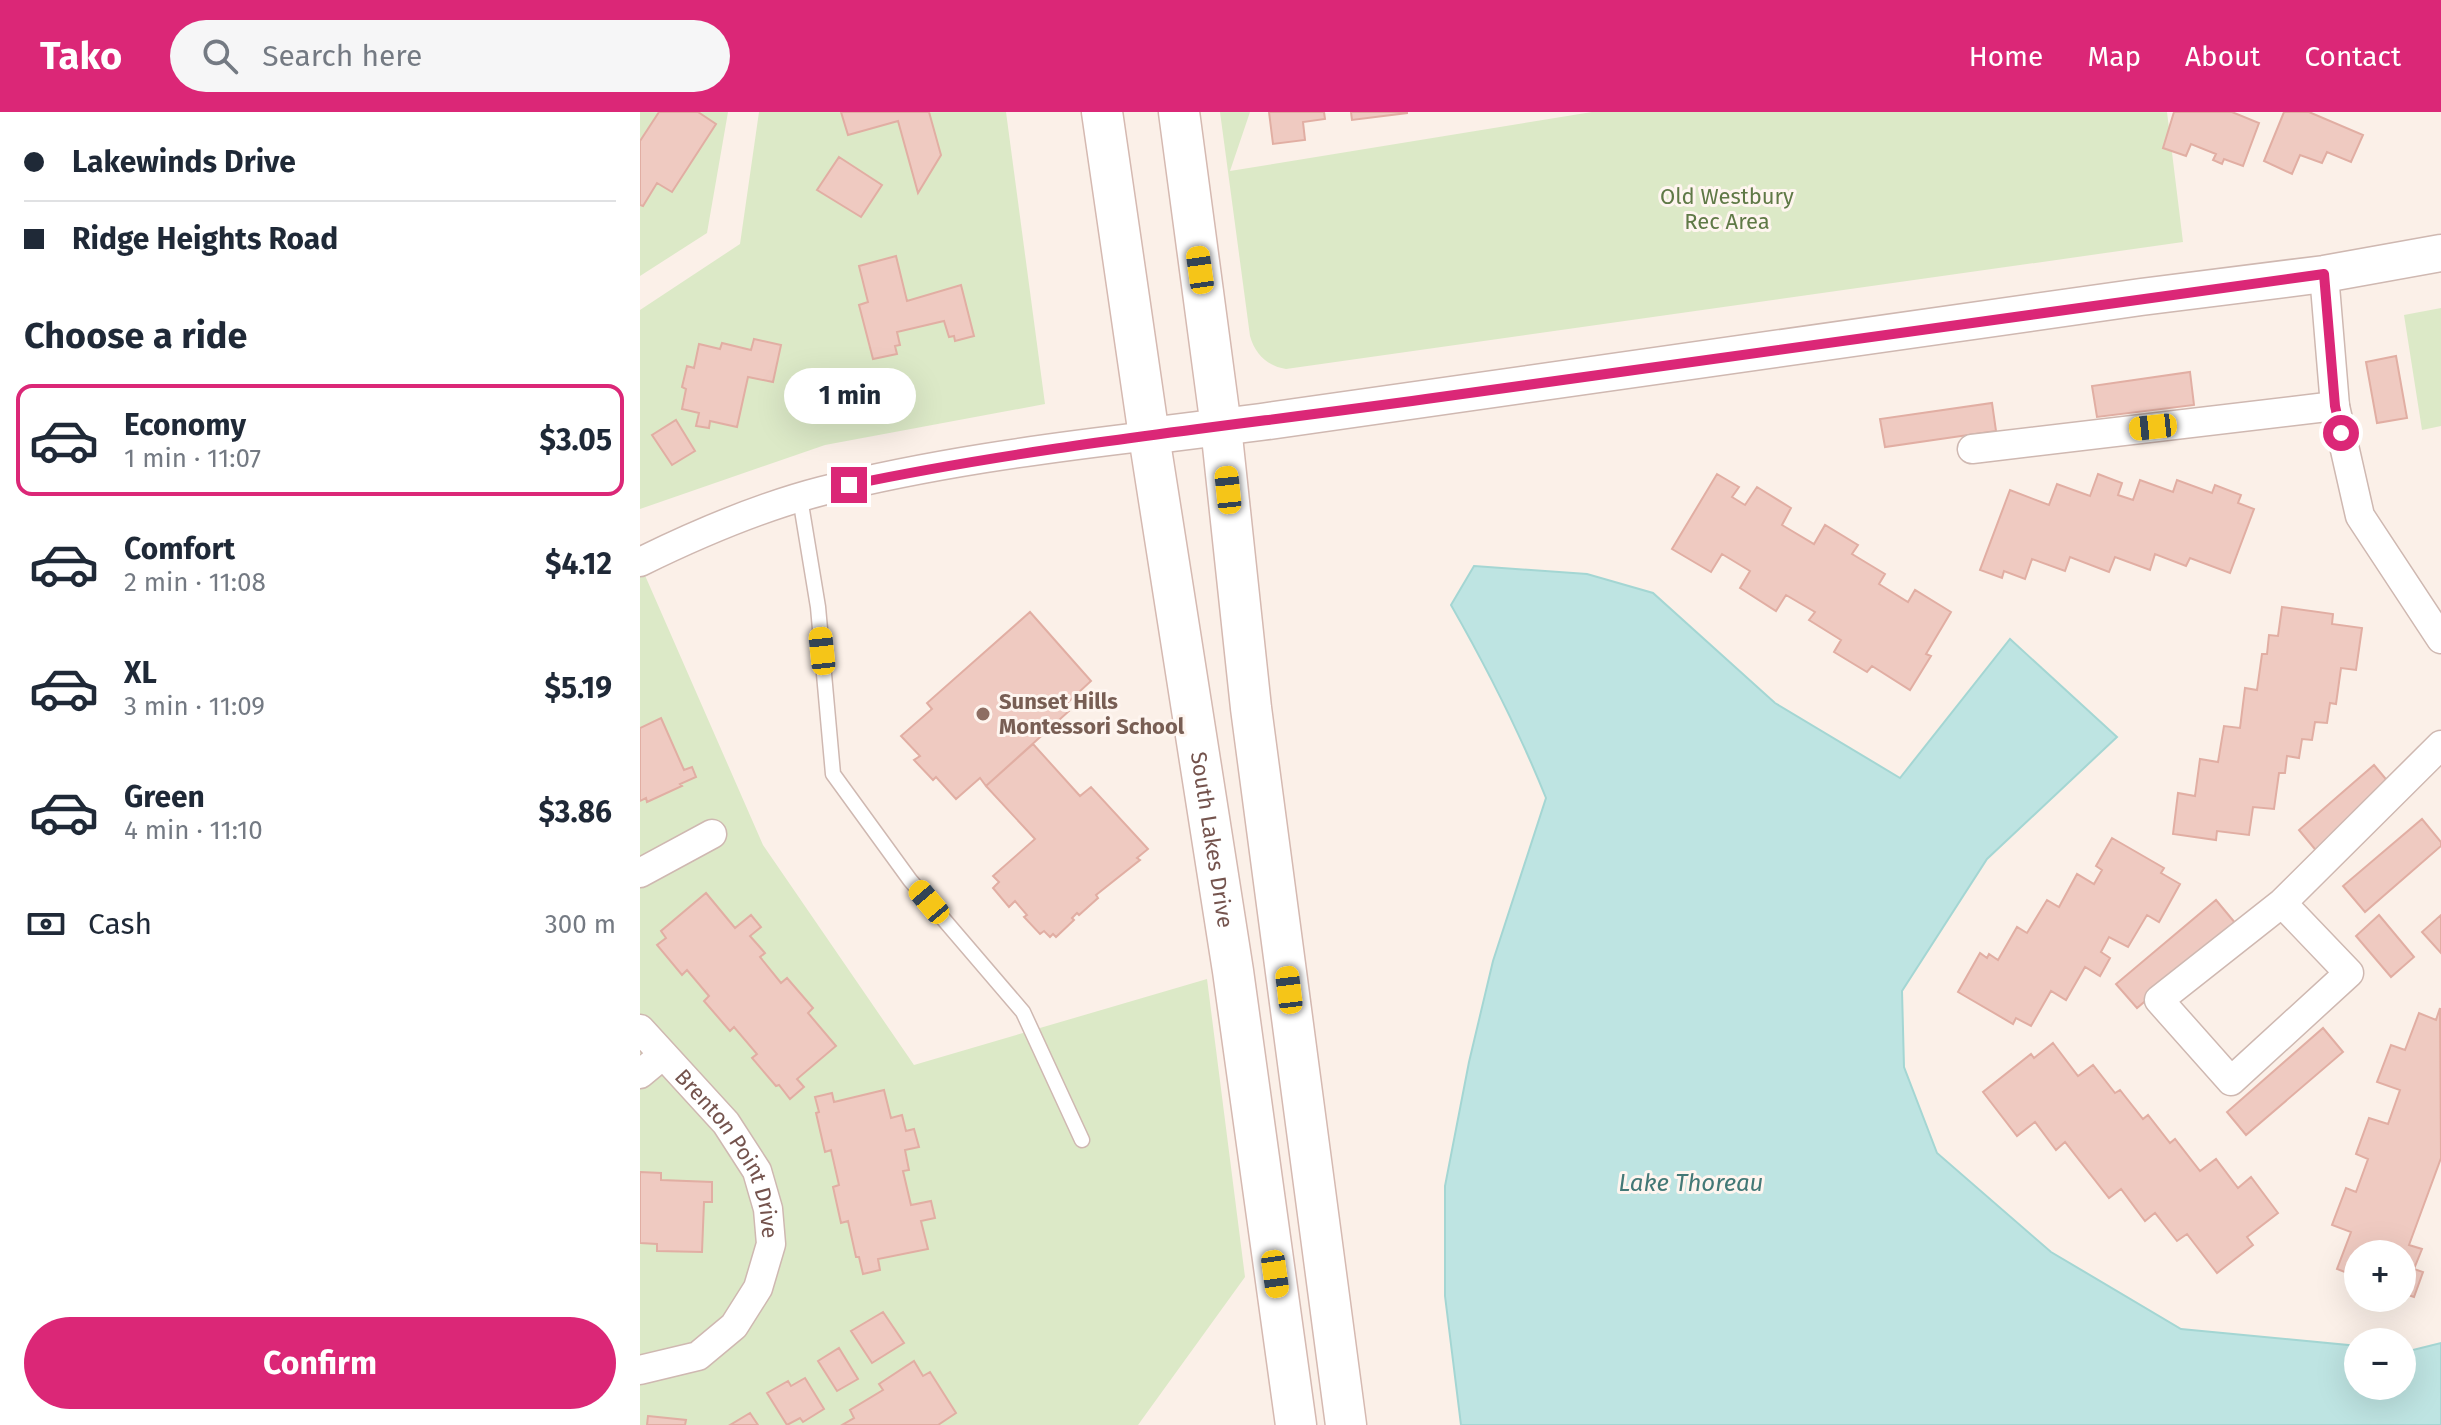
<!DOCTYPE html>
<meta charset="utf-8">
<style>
:root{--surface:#fff;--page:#f6f6f7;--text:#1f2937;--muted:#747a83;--line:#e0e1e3;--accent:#db2777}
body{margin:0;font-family:"Fira Sans",sans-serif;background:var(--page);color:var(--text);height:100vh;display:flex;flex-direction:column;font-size:30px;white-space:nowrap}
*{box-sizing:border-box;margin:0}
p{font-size:26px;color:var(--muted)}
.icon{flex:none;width:44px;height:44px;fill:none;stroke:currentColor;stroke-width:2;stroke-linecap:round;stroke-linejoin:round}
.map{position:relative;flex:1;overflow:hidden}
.drawer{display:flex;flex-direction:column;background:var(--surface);width:640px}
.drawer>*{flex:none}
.top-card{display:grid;align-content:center;height:176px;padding:0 24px;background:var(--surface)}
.fabs{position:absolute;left:1704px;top:1128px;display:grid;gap:16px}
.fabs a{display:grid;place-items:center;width:72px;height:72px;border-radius:50%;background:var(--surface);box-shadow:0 8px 32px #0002;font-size:40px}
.end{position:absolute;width:36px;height:36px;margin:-18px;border:10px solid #db2777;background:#fff;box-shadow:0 0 0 4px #fff}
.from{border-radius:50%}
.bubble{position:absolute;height:56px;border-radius:28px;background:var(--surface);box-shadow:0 8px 32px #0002;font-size:26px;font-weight:700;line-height:56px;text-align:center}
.car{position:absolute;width:24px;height:48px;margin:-24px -12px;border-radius:10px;box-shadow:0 0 6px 2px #0007;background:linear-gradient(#f5c518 24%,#345 0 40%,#f5c518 0 76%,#345 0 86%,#f5c518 0)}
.top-card b{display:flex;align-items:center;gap:28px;height:76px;font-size:30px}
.top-card b+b{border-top:2px solid var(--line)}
.top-card i{width:20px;height:20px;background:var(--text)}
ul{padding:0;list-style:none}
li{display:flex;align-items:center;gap:24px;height:112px;margin:0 16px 12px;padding:0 8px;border:4px solid transparent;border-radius:16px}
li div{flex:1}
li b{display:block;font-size:30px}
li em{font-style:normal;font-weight:700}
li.on{border-color:var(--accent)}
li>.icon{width:72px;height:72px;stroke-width:1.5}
h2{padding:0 24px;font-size:36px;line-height:96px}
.pay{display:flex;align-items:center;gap:20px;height:88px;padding:0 24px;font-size:30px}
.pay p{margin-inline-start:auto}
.cta{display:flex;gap:16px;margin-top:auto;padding:16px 24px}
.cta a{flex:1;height:92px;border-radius:48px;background:var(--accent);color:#fff;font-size:32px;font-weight:700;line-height:92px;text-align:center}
header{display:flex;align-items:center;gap:48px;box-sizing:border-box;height:112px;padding:0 40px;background:var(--accent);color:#fff}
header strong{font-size:38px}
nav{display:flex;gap:44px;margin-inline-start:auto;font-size:28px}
.search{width:560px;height:72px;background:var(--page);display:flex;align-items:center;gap:20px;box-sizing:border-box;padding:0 28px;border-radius:44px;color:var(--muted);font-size:30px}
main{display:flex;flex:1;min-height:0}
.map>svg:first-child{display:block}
.green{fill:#dce9c7}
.water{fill:#bee4e2;stroke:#a4d6d3;stroke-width:2}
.building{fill:#efcac1;stroke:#e1aea3;stroke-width:2}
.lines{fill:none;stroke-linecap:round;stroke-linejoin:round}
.service-casing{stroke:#cfb8b1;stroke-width:17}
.minor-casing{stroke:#cfb8b1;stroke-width:31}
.tertiary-casing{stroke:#cfb8b1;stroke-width:39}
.secondary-casing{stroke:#d5b9b1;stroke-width:43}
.service{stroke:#fff;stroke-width:14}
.minor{stroke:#fff;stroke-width:28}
.tertiary{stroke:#fff;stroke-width:36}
.secondary{stroke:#fff;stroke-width:40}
.route{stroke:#db2777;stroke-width:10}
.education-dot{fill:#8d6e63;stroke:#fef5ef;stroke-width:3}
.labels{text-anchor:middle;stroke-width:6;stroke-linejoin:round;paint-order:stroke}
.park-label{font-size:22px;fill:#5f7946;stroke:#fef5ef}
.education-label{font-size:22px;font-weight:bold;fill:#785e54;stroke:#fef5ef;text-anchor:start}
.street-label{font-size:22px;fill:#74534d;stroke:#fef5ef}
.water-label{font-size:24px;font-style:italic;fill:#427876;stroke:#fef5ef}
</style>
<header>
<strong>Tako</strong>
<div class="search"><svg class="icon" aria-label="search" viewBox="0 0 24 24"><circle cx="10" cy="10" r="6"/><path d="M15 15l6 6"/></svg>Search here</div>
<nav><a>Home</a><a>Map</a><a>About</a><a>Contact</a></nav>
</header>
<main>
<section class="drawer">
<div class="top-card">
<b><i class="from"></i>Lakewinds Drive</b>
<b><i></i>Ridge Heights Road</b>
</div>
<h2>Choose a ride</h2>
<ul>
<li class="on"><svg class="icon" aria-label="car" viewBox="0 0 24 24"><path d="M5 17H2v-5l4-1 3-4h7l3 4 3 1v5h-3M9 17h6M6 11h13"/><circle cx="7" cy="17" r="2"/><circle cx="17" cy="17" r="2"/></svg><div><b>Economy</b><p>1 min · 11:07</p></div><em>$3.05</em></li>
<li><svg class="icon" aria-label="car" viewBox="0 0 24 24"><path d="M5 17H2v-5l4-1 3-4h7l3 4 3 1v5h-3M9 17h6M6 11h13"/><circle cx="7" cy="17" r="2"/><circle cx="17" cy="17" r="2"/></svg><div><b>Comfort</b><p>2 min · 11:08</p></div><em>$4.12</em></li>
<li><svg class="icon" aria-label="car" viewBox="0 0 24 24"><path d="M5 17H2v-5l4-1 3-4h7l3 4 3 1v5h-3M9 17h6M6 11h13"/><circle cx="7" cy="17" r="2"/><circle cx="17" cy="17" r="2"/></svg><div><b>XL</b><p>3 min · 11:09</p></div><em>$5.19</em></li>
<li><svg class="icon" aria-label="car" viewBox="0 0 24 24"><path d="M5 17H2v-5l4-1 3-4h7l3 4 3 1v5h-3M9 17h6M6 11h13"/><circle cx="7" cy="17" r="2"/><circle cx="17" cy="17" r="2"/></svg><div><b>Green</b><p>4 min · 11:10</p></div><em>$3.86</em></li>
</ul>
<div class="pay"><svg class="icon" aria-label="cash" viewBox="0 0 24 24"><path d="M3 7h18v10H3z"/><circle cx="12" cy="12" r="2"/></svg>Cash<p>300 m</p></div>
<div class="cta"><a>Confirm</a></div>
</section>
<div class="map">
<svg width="1801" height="1313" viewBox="0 0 1801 1313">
<rect width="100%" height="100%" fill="#fbf0e8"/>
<!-- green -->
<path class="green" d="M 0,0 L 88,0 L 67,121 L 0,164 Z
M 119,0 L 366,0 L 405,292 L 185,333 L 0,397 L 0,198 L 100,132 Z
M 580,0 L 610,0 L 590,59 L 952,0 L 1527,0 L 1543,130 L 646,257 C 627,254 615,242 610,224 Z
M 1801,196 L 1801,314 L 1782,318 L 1764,203 Z
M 0,452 L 123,733 L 274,953 L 567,867 L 605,1165 L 498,1313 L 0,1313 Z"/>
<!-- water -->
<path class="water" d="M 834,454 L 947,462 L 1013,481 L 1135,591 L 1260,666 L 1370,527 L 1477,625 L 1347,747 L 1262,879 L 1264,955 L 1297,1041 L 1411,1140 L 1541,1217 L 1718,1234 L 1718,1274 L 1762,1274 L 1762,1238 L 1769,1239 L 1801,1231 L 1801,1313 L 821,1313 L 805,1184 L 805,1074 L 829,950 L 853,849 L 906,686 C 879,619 847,556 811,493 Z"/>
<!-- building -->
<path class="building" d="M 19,0 L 58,0 L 76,12 L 32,80 L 17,71 L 3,94 L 0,93 L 0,29 Z
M 201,0 L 289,0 L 301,43 L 278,81 L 258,9 L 208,23 Z
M 629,0 L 684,0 L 685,7 L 663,10 L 665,28 L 633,32 Z
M 711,0 L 767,0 L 767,1 L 712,8 Z
M 1534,0 L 1592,0 L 1619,11 L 1603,54 L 1584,47 L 1582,52 L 1573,48 L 1576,42 L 1551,32 L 1546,44 L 1523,36 Z
M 1644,0 L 1669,0 L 1723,23 L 1711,50 L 1687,40 L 1682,51 L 1660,43 L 1652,62 L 1624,49 Z
M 199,45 L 242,73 L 221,105 L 177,78 Z
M 256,144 L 267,189 L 321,173 L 334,224 L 315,229 L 314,224 L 309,225 L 304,209 L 257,220 L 260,233 L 255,234 L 257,242 L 233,247 L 219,193 L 228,190 L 219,154 Z
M 114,227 L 141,233 L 133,270 L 108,265 L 97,315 L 70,309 L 69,316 L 56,314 L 59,301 L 42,297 L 46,277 L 42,275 L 47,254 L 54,256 L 59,232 L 80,237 L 82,231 L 111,238 Z
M 1756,244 L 1767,306 L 1737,311 L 1726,250 Z
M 1550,260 L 1554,293 L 1457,305 L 1452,274 Z
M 1352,291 L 1356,319 L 1245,335 L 1240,307 Z
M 36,308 L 55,339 L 32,353 L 12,323 Z
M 1077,362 L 1099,375 L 1092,385 L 1105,393 L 1117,375 L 1151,396 L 1142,413 L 1174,432 L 1185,413 L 1218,433 L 1212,442 L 1245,462 L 1239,472 L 1268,490 L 1275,478 L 1311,500 L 1286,542 L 1291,544 L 1270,578 L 1232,554 L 1227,560 L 1194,540 L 1201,528 L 1169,508 L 1175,500 L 1146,483 L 1136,499 L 1100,476 L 1110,459 L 1082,442 L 1071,460 L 1032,437 Z
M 1458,362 L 1482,371 L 1478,383 L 1493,388 L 1500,368 L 1533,380 L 1537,368 L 1572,381 L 1575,373 L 1601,383 L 1598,391 L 1614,397 L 1590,461 L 1550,446 L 1546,454 L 1515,442 L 1510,458 L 1475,445 L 1469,460 L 1430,445 L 1425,459 L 1392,447 L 1385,467 L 1364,459 L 1362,466 L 1340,458 L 1370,378 L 1409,393 L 1417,372 L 1450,384 Z
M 1642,495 L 1693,502 L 1692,512 L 1722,516 L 1716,558 L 1701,556 L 1696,592 L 1690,591 L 1687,611 L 1675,610 L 1672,628 L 1662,627 L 1659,646 L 1647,644 L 1645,661 L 1639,661 L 1634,697 L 1613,695 L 1609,723 L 1577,719 L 1576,728 L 1533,722 L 1538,681 L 1555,684 L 1560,647 L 1578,650 L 1584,614 L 1600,616 L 1605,576 L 1617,578 L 1622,542 L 1627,542 L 1629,523 L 1638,524 Z
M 390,500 L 451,569 L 424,594 L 429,599 L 346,674 L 340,666 L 316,687 L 296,665 L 293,668 L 274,648 L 280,644 L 261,624 L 292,597 L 287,591 Z
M 21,606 L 44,658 L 52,655 L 56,665 L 40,672 L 42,674 L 7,690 L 6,686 L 0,689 L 0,616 Z
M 393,632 L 440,684 L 451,675 L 508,737 L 497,746 L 500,748 L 456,783 L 458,786 L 439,803 L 437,801 L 432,806 L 434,808 L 416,825 L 413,822 L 410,825 L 404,819 L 400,822 L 384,805 L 387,803 L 375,789 L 369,795 L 353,776 L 359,770 L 353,764 L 395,727 L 346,674 Z
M 1734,653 L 1755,678 L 1679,742 L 1659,718 Z
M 1782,707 L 1801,730 L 1801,734 L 1725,800 L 1703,774 Z
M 1472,726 L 1524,756 L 1521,761 L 1540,772 L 1519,810 L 1507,803 L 1488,835 L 1469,825 L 1461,840 L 1470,846 L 1460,864 L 1445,855 L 1426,888 L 1411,879 L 1391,914 L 1376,906 L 1373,912 L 1318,880 L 1340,841 L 1347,846 L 1349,842 L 1358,848 L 1377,815 L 1387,821 L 1407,788 L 1419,795 L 1437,762 L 1454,772 L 1462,758 L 1456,754 Z
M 66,781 L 95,816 L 111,803 L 121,815 L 110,824 L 125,841 L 120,845 L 141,871 L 147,866 L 173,896 L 168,901 L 196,934 L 157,967 L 164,975 L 150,987 L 139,973 L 136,974 L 112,946 L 117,942 L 94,915 L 90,919 L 64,889 L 69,884 L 47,858 L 42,863 L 17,833 L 26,826 L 21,819 Z
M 1576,788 L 1596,812 L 1497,896 L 1476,872 Z
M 1739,803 L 1774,845 L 1751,865 L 1716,824 Z
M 1801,803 L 1801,841 L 1782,820 Z
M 1800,896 L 1801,1046 L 1769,1133 L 1782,1137 L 1774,1157 L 1783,1160 L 1774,1185 L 1762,1181 L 1762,1142 L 1718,1142 L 1718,1165 L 1697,1157 L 1711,1120 L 1692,1113 L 1706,1076 L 1716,1080 L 1728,1047 L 1716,1042 L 1729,1006 L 1748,1012 L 1760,978 L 1737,970 L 1751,933 L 1765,938 L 1779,901 L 1796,908 Z
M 1683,916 L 1703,940 L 1606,1023 L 1587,1000 Z
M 1413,931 L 1438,964 L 1453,953 L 1475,981 L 1480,978 L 1503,1007 L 1508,1003 L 1530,1031 L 1535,1027 L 1560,1059 L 1576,1047 L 1598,1076 L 1611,1065 L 1638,1101 L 1607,1125 L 1613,1133 L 1577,1161 L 1547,1122 L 1537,1129 L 1515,1101 L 1505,1109 L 1481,1077 L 1469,1086 L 1425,1030 L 1416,1038 L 1395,1010 L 1377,1024 L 1343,980 L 1391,942 L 1394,946 Z
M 244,978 L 251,1006 L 262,1003 L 266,1019 L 274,1017 L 279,1035 L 265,1038 L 269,1058 L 263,1059 L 271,1093 L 291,1089 L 295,1106 L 281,1109 L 288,1137 L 238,1147 L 240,1158 L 223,1162 L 219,1145 L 216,1145 L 208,1109 L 201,1111 L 193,1075 L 199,1073 L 191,1038 L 185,1040 L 176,1001 L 179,1000 L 175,985 L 192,981 L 194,990 Z
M 0,1060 L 21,1061 L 21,1068 L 72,1070 L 72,1090 L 64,1090 L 62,1140 L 17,1139 L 17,1132 L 0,1131 Z
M 243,1200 L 264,1231 L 232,1251 L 211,1219 Z
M 199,1236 L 218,1267 L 197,1279 L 178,1249 Z
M 274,1249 L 283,1264 L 290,1260 L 316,1301 L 298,1313 L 202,1313 L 214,1306 L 210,1298 L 243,1278 L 239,1272 Z
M 165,1266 L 184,1297 L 163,1310 L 160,1306 L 147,1313 L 127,1281 L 148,1269 L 151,1274 Z
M 110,1301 L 118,1313 L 90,1313 Z
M 8,1304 L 46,1308 L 45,1313 L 7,1313 Z"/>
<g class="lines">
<!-- service casing -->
<g class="service-casing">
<path id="service" d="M 160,386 L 178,495 L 193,662 L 270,768 L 383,900 L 442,1028"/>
</g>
<!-- minor casing -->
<g class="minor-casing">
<g id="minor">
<path d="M 1684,162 L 1695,294 L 1720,404 L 1801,527"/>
<path d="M 1332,337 L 1695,294"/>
<path d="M 0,450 C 57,422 120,395 182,379 C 289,352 399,337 509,324"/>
<path d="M 0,761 L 72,722"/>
<path d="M 1642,791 L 1709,861 L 1591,969 L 1519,888 L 1642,791 L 1801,633"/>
<path id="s1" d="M 0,917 L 86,1011 L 117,1059 L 128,1097 L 131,1132 L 118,1176 L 94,1214 L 58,1244 L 0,1258"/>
<path d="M 0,962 L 23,943"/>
</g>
</g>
<!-- tertiary casing -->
<g class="tertiary-casing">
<path id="tertiary" d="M 509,324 L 621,310 L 1501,185 L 1684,162 L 1801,141"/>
</g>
<!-- secondary casing -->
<g class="secondary-casing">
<g id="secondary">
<path id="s2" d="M 462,0 L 509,324 L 593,859 L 656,1313"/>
<path d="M 539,0 L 581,315 L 611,596 L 706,1313"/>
</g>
</g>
<!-- service -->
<use href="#service" class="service"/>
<!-- minor -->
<use href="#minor" class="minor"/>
<!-- tertiary -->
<use href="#tertiary" class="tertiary"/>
<!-- secondary -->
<use href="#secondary" class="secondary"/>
</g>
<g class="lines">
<!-- route -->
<path class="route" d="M 209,373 C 400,333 594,314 786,287 C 1085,245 1384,201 1684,162 L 1695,294 L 1701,321"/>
</g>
<!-- markers -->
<circle class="education-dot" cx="343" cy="602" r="8"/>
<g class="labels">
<!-- park labels -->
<g class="park-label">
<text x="1087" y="92">Old Westbury<tspan x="1087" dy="25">Rec Area</tspan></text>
</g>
<!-- education labels -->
<g class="education-label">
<text x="359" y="597">Sunset Hills<tspan x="359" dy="25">Montessori School</tspan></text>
</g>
<!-- street labels -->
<g class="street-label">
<text dy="8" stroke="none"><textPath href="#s2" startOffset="736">South Lakes Drive</textPath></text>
<text dy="8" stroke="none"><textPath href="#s1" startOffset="156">Brenton Point Drive</textPath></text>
</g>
<!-- water labels -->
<g class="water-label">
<text x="1051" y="1079">Lake Thoreau</text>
</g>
</g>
</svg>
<div class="fabs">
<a>+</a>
<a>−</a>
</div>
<i class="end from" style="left:1701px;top:321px"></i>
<i class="end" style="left:209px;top:373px"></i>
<div class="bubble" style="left:144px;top:256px;width:132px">1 min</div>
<i class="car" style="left:560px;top:158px;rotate:352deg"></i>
<i class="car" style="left:1513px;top:315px;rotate:264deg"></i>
<i class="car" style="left:588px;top:378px;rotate:354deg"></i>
<i class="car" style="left:182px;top:539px;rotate:354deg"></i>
<i class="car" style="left:289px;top:790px;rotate:320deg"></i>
<i class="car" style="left:649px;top:878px;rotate:353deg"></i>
<i class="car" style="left:635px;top:1162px;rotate:172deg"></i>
</div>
</main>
